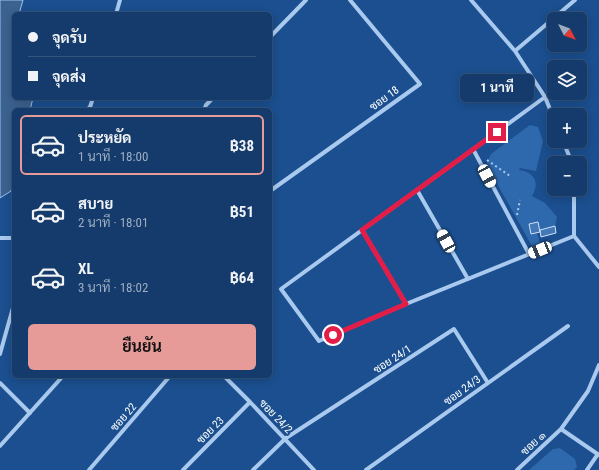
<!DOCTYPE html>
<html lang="th">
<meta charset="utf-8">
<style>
:root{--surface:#143b6b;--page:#214673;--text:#f1f3f6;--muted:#9dadc1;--line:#33557e;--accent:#e69b98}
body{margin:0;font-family:"Roboto Condensed",Sarabun,sans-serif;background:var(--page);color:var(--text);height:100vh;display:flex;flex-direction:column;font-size:15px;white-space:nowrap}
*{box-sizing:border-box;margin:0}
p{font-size:13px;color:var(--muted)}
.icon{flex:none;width:22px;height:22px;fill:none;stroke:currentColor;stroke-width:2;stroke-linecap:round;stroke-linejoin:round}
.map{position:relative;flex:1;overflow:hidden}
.sheet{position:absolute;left:12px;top:108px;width:260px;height:270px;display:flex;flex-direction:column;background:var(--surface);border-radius:6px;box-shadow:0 2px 10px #0003,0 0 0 1px var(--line)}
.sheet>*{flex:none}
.banner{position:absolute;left:12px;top:12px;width:260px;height:88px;border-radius:6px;box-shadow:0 2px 10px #0003,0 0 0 1px var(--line);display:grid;align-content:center;height:88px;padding:0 16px;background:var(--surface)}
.needle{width:26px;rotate:132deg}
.controls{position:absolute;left:547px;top:12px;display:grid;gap:8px}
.controls a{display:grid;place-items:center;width:40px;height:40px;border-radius:6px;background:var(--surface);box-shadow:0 2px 10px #0003,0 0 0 1px var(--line);font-size:20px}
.end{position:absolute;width:18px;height:18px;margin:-9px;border:5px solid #e11d48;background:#fff;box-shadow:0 0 0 2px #fff}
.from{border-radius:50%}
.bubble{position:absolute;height:28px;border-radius:6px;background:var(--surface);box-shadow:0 2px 10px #0003,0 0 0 1px var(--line);font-size:13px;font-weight:700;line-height:28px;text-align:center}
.car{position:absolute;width:12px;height:24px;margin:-12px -6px;border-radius:5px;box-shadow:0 0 3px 1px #0007;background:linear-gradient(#fff 24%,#345 0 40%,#fff 0 76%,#345 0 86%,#fff 0)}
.banner b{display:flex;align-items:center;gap:14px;height:38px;font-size:15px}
.banner b+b{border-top:1px solid var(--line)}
.banner i{width:10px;height:10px;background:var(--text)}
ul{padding:7px 0 0;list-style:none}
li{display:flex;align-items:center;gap:12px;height:60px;margin:0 8px 6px;padding:0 8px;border:2px solid transparent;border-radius:6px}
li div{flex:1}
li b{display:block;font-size:15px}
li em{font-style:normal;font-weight:700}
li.selected{border-color:var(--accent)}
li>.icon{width:36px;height:36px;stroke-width:1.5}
.action{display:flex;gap:8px;margin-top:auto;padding:8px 16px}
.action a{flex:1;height:46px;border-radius:6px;background:var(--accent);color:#111;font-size:16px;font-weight:700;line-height:46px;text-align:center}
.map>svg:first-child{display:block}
.green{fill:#2e69ad}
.water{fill:#3c6290;stroke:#9cc4f0}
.building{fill:#4478b7;stroke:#cfe3fa}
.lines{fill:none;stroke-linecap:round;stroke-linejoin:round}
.path{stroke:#a9c9ee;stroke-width:2;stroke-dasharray:2 3;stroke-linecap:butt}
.street{stroke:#a9c9ee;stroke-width:4}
.route{stroke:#e11d48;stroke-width:5}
.labels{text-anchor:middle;stroke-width:4;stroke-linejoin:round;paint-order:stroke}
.street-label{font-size:11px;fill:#fff;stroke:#1b4f8f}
</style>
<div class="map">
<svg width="599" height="470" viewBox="0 0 599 470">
<rect width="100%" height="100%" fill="#1b4f8f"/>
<!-- green -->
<path class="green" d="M 530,125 L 538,127 L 543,141 L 536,171 L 520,168 L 519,170 C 535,172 540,183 532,196 L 545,203 L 557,217 L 555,226 L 540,230 L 538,222 L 529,224 L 531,234 L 537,233 L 540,243 L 532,246 L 486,164 L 491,154 Z
M 560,448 L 575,459 L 577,467 L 574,470 L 529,470 L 553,449 Z"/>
<!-- water -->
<path class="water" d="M 0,0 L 23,0 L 19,14 L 14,14 L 14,98 L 33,98 L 30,110 L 14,110 L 14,178 L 11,191 L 0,198 Z"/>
<!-- building -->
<path class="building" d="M 538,222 L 540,232 L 531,234 L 529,224 Z
M 555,226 L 556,233 L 541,237 L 540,230 Z"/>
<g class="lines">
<!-- path -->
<path class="path" d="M 487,160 L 510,176
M 517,215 L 520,200"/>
<!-- street -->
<path class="street" d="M 471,0 L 515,51 L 545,97 L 554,119
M 116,14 L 120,0
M 270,37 L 306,0
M 515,51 L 575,0
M 545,97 L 281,289 L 319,341 L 406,304 L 574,236
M 87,110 L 90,107 L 93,98
M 204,110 L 206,105 L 213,98
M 563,141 L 572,163
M 473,149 L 529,254
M 574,189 L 574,236 L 599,267
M 417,190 L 468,279
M 270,191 L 420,84 L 350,0
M 362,230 L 406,304
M 0,238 L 14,238
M 0,354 L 14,304
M 224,376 L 250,402 L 314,470
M 0,383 L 30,413
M 561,429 L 599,455
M 0,446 L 63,376
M 89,470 L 170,376
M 183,470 L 250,402
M 253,470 L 286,438 L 454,329 L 488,383
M 366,470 L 568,326
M 517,470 L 561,429 L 588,391 L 599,365
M 587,470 L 598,454"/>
</g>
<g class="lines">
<!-- route -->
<path class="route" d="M 333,335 L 406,304 L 362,230 L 497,132"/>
</g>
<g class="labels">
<!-- street labels -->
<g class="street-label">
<text transform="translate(384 98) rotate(-36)" y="4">ซอย 18</text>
<text transform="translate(392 359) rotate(-33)" y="4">ซอย 24/1</text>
<text transform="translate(462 390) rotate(-36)" y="4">ซอย 24/3</text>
<text transform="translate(276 416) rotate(46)" y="4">ซอย 24/2</text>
<text transform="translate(123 417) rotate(-49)" y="4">ซอย 22</text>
<text transform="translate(210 430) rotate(-45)" y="4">ซอย 23</text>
<text transform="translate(533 443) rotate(-43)" y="4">ซอย ๑</text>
</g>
</g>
</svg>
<div class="controls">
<a><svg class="needle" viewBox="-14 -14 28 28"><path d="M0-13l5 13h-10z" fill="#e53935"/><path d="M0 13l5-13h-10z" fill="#9dadc1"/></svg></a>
<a><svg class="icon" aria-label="layers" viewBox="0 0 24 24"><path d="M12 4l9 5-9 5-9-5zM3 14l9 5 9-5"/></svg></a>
<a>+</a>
<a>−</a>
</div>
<i class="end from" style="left:333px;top:335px"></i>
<i class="end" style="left:497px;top:132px"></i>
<div class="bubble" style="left:460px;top:74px;width:74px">1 นาที</div>
<i class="car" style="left:487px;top:176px;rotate:152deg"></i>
<i class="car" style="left:446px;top:241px;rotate:331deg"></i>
<i class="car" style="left:540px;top:250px;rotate:248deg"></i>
<div class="banner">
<b><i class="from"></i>จุดรับ</b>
<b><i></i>จุดส่ง</b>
</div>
<section class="sheet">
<ul>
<li class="selected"><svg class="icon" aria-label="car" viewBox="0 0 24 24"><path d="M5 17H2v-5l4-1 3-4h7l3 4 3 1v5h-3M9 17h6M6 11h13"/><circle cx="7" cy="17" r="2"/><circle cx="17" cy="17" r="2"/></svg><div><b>ประหยัด</b><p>1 นาที · 18:00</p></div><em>฿38</em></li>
<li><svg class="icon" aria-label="car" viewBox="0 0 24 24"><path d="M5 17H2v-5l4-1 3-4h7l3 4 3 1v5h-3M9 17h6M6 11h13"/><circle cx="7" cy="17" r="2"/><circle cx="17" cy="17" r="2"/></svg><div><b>สบาย</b><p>2 นาที · 18:01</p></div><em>฿51</em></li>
<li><svg class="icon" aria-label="car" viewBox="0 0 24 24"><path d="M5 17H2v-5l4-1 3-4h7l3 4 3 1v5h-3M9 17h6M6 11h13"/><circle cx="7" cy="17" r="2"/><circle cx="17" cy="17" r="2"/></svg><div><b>XL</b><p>3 นาที · 18:02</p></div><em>฿64</em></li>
</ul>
<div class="action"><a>ยืนยัน</a></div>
</section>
</div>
